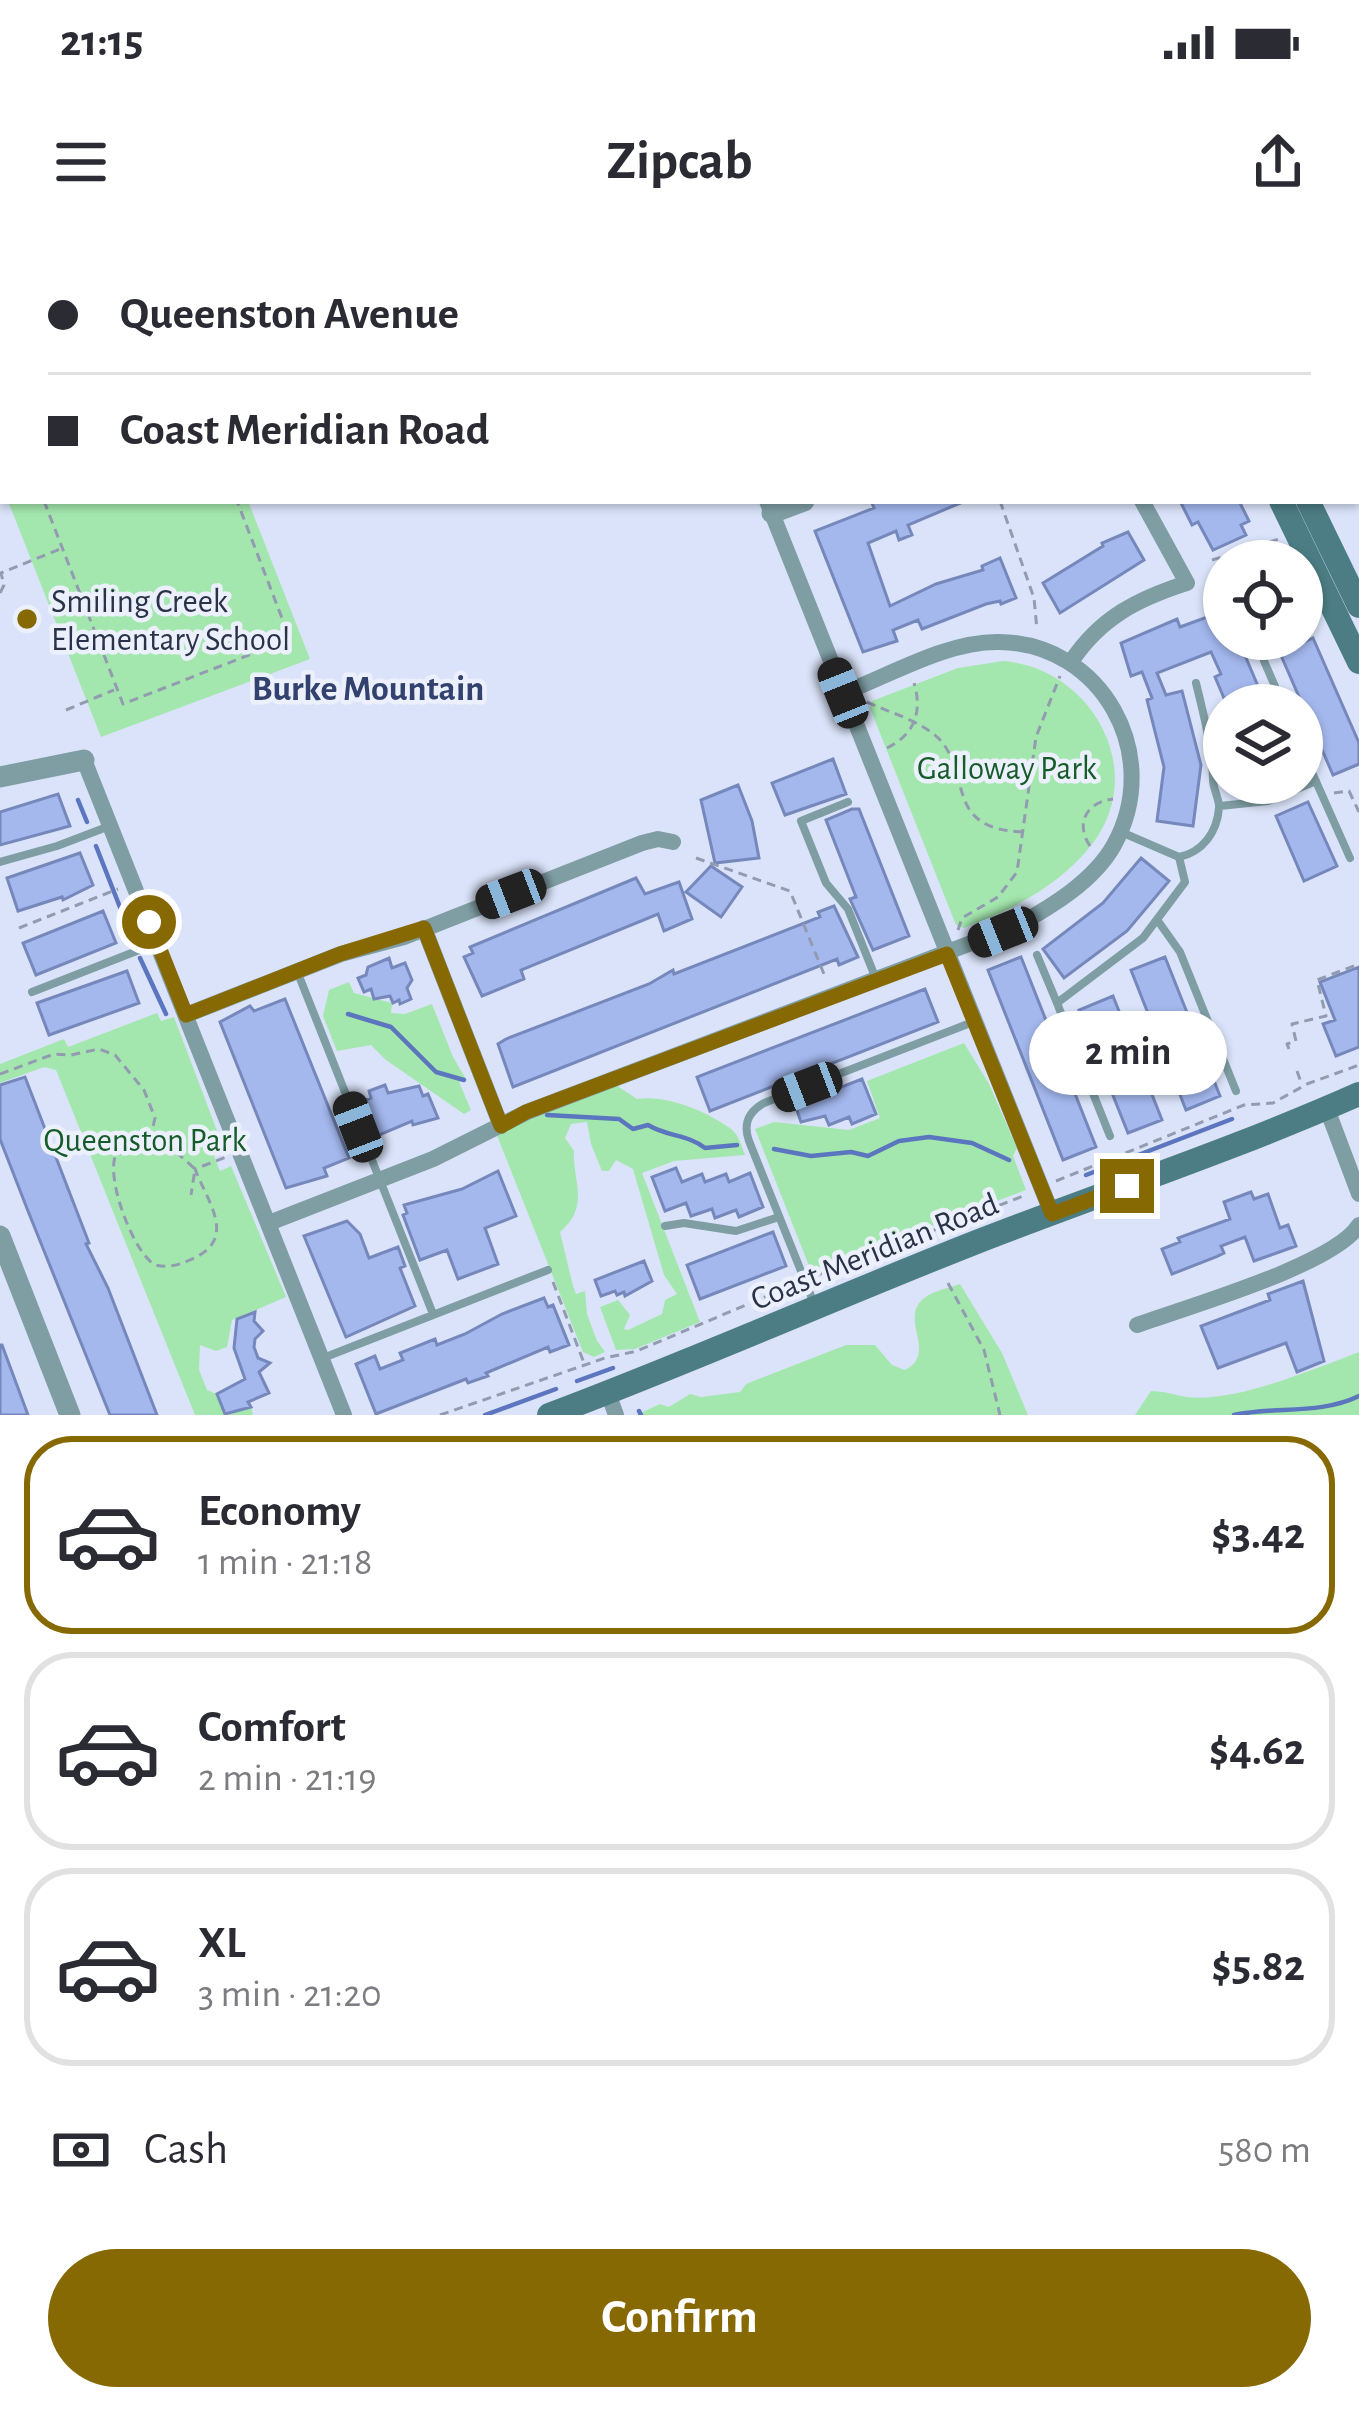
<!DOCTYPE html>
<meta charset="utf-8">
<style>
:root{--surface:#fff;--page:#f2f2f3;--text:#2b2b33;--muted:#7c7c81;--line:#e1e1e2;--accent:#876904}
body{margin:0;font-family:"Alegreya Sans",sans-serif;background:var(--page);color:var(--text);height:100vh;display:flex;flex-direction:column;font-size:45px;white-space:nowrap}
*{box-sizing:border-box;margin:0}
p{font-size:39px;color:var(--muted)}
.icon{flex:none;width:66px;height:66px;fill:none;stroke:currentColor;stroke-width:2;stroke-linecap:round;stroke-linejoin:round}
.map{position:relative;height:1175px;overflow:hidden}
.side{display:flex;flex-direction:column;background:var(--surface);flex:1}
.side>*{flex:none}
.guide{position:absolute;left:0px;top:0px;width:1359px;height:264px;box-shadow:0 3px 9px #0004;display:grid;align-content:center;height:264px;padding:0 48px;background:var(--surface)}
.controls{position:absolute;left:1203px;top:300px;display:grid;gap:24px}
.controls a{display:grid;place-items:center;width:120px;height:120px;border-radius:50%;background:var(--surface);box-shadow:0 3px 9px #0004;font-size:60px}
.end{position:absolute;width:54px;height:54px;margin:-27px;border:15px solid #876904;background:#fff;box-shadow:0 0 0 6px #fff}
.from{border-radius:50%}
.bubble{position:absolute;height:84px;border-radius:42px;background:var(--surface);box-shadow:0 3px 9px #0004;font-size:39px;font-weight:700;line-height:84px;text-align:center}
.car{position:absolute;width:36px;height:72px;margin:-36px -18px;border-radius:15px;box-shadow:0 0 9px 3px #0007;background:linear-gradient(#222 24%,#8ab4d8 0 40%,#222 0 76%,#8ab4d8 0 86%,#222 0)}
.guide b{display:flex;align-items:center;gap:42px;height:114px;font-size:45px}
.guide b+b{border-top:3px solid var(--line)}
.guide i{width:30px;height:30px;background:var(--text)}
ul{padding:21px 0 0;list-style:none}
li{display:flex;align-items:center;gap:36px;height:198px;margin:0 24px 18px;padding:0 24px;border:6px solid var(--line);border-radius:48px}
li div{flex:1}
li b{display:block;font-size:45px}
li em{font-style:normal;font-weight:700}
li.active{border-color:var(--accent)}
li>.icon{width:108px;height:108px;stroke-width:1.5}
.pay{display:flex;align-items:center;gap:30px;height:132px;padding:0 48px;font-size:45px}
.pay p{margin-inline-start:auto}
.cta{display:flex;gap:24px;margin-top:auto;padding:24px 48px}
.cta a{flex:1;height:138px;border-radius:72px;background:var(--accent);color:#fff;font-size:48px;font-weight:700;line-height:138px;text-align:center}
.status{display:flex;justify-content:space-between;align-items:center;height:84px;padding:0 60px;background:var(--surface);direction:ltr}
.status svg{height:33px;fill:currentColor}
header{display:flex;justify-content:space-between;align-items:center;height:156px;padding:0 48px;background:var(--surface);font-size:54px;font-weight:700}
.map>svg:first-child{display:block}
.green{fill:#a4e7ae}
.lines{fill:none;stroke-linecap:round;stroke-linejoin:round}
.stream{stroke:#5c75bf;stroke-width:4.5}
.building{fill:#a4b8ee;stroke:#7688bb;stroke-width:3}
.path{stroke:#929bb0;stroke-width:3;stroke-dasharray:9 6;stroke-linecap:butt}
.service{stroke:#7f9ea4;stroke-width:8}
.minor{stroke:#7f9ea4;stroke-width:16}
.tertiary{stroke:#7f9ea4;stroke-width:21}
.secondary{stroke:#4c7d84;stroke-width:24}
.route{stroke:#876904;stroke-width:15}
.poi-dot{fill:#876904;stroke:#ecf0fc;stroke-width:4.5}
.labels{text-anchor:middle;stroke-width:9;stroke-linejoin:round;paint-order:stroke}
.poi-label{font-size:33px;fill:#2a3247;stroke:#ecf0fc;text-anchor:start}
.park-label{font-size:33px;fill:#165c2a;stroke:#ecf0fc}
.street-label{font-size:33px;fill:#2a3247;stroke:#ecf0fc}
.neighbourhood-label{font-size:36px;font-weight:bold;fill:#32416e;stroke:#ecf0fc}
</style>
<div class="status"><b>21:15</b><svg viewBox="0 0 49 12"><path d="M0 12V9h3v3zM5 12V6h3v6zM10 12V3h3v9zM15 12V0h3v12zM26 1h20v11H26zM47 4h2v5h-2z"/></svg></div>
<header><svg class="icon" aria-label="menu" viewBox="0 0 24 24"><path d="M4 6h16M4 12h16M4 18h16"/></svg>Zipcab<svg class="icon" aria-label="share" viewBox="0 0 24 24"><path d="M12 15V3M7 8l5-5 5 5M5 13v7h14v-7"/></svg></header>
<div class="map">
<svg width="1359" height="1175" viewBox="0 0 1359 1175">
<rect width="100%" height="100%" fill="#dae3f9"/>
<!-- green -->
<path class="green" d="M 8,261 L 248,261 L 310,419 L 101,497 Z
M 1003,421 C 1090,427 1149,529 1093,603 C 1060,646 1013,669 964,688 L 956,685 L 870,468 L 872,461 L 958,428 Z
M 349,742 L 354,753 L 392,763 L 391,773 L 405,774 L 432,764 L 453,817 L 466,839 L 459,842 L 471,870 L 464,874 L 386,820 L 371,805 L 337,811 L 323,776 L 329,750 Z
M 157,773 L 161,781 L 174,777 L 219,896 L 212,911 L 220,931 L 231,926 L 286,1057 L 232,1080 L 227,1107 L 216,1111 L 200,1105 L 199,1130 L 207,1150 L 216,1154 L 225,1173 L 251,1167 L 253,1175 L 195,1175 L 56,830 L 44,827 L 0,843 L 0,824 L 64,799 L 68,807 Z
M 964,803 L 989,844 L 1017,908 L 1013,916 L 1026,950 L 811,1031 L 755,889 L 774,882 L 849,890 L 880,878 L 867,841 Z
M 616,845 L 637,859 C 666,854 709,872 731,889 C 739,895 741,905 745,915 L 674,921 L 642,933 L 700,1082 L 635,1109 L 616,1110 L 600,1067 L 618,1060 L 630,1075 L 624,1089 L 628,1090 L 662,1074 L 665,1060 L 677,1054 L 664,1035 L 633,929 L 616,920 L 609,931 L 602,931 L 591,904 L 587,882 L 571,884 L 565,898 L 574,911 C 572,940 591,966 560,992 L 573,1046 L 576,1054 L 585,1051 L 587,1074 L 597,1101 L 605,1112 L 594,1117 L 583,1112 L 496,893 Z
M 960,1044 L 1002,1113 L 1028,1175 L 636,1175 L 660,1164 L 669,1167 L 690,1154 L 701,1157 L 740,1152 L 746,1144 L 846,1105 L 875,1105 L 892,1125 L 905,1130 C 938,1113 899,1080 923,1059 C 932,1051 949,1048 960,1044 Z
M 1359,1112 L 1359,1175 L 1135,1175 L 1151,1151 C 1164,1151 1174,1155 1187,1157 C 1235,1163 1314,1129 1359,1112 Z"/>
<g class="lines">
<!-- stream -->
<path class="stream" d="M 93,3 L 101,0
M 0,40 L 3,40
M 78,560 L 87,582
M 96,606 L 134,703
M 140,718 L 166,774
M 348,774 L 391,787 L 436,832 L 464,840
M 547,875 L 619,879 L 633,889 L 648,885 C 668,897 687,894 705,908 L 737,905
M 774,909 L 811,916 L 851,912 L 868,916 L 899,901 L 929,897 L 972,903 L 1009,920
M 1086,935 L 1232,879
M 577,1141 L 613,1128
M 639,1171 L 641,1175
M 485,1175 L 556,1149
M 1234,1175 C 1276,1166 1320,1175 1359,1156"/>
</g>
<!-- building -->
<path class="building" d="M 871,261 L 965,261 L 908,285 L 912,295 L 899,300 L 896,291 L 868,303 L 890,366 L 936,344 L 983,330 L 982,326 L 1000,318 L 1016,358 L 1001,364 L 1000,361 L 986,364 L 922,389 L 918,380 L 893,390 L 897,401 L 863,412 L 815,291 L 874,268 Z
M 1180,261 L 1239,261 L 1249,281 L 1241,285 L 1246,295 L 1213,310 L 1198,282 L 1192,285 Z
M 1128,292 L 1144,320 L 1060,373 L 1043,343 L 1103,306 L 1102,303 Z
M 1224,371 L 1224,399 L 1238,399 L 1266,465 L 1227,465 L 1215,437 L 1221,434 L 1211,412 L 1157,433 L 1166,455 L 1182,451 L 1201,525 L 1193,586 L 1157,581 L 1164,527 L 1147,460 L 1152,458 L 1142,432 L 1131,436 L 1121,403 L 1177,379 L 1180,387 Z
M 1313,398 L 1359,503 L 1359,524 L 1333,535 L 1280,413 Z
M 833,519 L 846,554 L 785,575 L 772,543 Z
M 738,545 L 752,581 L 759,618 L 715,623 L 701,560 Z
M 58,554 L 70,586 L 0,605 L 0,572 Z
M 1308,562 L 1337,626 L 1304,641 L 1276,576 Z
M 852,569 L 859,569 L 909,696 L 873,710 L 850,659 L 856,657 L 826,580 Z
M 80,613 L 93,645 L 63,660 L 62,657 L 18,671 L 7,638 Z
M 1141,618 L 1169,641 L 1127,691 L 1064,738 L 1043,709 L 1103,663 Z
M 711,626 L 742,647 L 721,677 L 686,652 Z
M 636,638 L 645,654 L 679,642 L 692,679 L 664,691 L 658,674 L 521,730 L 524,739 L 482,756 L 464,717 L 473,713 L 470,707 Z
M 834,666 L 858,717 L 839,725 L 837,719 L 513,847 L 498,804 L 506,799 L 649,744 L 673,730 L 674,734 L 820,677 L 818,672 Z
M 103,671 L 116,703 L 36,735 L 23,703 Z
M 1021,717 L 1096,907 L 1063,920 L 988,730 Z
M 1165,717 L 1220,856 L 1186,870 L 1131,730 Z
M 389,718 L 392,728 L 405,723 L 412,740 L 407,748 L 411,759 L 400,764 L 399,760 L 393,763 L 390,756 L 374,759 L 371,749 L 364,752 L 358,738 L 366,735 L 368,727 Z
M 1359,727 L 1359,807 L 1336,816 L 1323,784 L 1335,780 L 1320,742 Z
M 127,731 L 139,763 L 49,795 L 37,763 Z
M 925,749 L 938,782 L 710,871 L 697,837 Z
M 1113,756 L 1162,880 L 1128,893 L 1079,770 Z
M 285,759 L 349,918 L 324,928 L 327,936 L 286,948 L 220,782 L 250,766 L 254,771 Z
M 25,837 L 89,1003 L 86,1004 L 108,1048 L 157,1175 L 110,1175 L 28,971 L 0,899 L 0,845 Z
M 862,839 L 876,874 L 852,884 L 849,877 L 829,885 L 825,876 L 801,882 L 795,865 Z
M 385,845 L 388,853 L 419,846 L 423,856 L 428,854 L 438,878 L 413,885 L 412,881 L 372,898 L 358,863 L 371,858 L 369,851 Z
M 676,928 L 682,942 L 702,934 L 705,942 L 726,934 L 729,942 L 750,933 L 763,967 L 739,977 L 736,970 L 715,978 L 712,969 L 691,976 L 686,963 L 665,971 L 652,937 Z
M 498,931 L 516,976 L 485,988 L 498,1024 L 458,1039 L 447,1010 L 420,1020 L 403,975 L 407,973 L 404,965 L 462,949 Z
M 1251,952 L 1254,959 L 1268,954 L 1280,988 L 1288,985 L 1296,1006 L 1254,1021 L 1245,997 L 1221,1006 L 1224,1013 L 1216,1017 L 1172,1034 L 1162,1009 L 1180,1002 L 1178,998 L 1230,979 L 1224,962 Z
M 347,981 L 360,994 L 369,1018 L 398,1007 L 405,1026 L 400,1028 L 415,1066 L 346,1097 L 304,996 Z
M 773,992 L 786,1026 L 700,1059 L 687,1025 Z
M 644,1021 L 652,1041 L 625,1056 L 624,1052 L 617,1055 L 615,1051 L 601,1056 L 595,1040 Z
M 1303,1041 L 1324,1121 L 1297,1132 L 1286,1103 L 1218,1128 L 1201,1086 L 1270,1060 L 1268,1054 Z
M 544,1058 L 548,1067 L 553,1065 L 569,1105 L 550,1112 L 548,1107 L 486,1133 L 488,1136 L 468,1143 L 466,1139 L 376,1174 L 356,1124 L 375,1116 L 380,1129 L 403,1120 L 400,1113 L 435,1099 L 437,1105 L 465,1094 L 502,1074 Z
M 255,1072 L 254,1081 L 263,1091 L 255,1099 L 254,1107 L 258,1118 L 270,1123 L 259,1132 L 269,1153 L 248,1162 L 251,1167 L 225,1174 L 217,1154 L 245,1139 L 234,1108 L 237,1079 Z
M 0,1105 L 2,1105 L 28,1175 L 0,1175 Z"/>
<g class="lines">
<!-- path -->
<path class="path" d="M 1188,0 L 1190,3
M 0,231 L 3,239
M 21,261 L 33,261
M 44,261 L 123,464 L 290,399 L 237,261
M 1000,261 L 1034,358 L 1037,390
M 1212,320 L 1279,299
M 0,353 L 4,345 L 1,333 L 60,309
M 867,462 C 890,473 925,482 942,502 C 971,539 946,589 1023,592
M 66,470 L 114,450
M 887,508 C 914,495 923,472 914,443
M 1334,553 L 1349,551 L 1359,572
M 1090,606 C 1075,584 1086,562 1113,559
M 696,618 L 790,651 L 826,739
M 19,688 L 118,649
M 958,690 L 962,678 L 998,657 L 1017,632 L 1036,497 L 1060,436
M 1289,809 L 1287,804 L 1296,801 L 1292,784 L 1326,776 L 1317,740 L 1359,724
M 1297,831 L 1302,845
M 0,834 L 54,814 L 71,815 L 99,809 L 115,815 L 144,850 L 155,878 L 152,891 L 115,917 C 107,941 133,1012 155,1025 C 169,1028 180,1025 192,1019 C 238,999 208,963 195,929 L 226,917
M 154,892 L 195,929 L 191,955
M 1056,941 L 1244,865 L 1273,863 L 1307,844 L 1359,825
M 817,1035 L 1026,955
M 553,1042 L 584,1123
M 948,1043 L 984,1110 L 1000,1175
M 440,1175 L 605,1118 L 637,1111 L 791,1046"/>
<!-- service -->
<path class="service" d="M 488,0 L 489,3
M 571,0 L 572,3
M 1264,421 L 1283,465
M 1302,510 L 1350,618
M 848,562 L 801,581 L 826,643 L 848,669 L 876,739
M 1220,566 L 1268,561 L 1316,541
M 1121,592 L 1179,617
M 0,622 L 57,606 L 107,587
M 1158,681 L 1180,712 L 1236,851
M 1037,715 L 1057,763
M 297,731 L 433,1074
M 32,752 L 157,703
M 1110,896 L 1057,763 L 1143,698 L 1185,642 L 1179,617 C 1203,612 1217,592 1219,568 C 1220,560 1213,549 1213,540 C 1212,506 1204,476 1196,443
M 665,986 L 684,983 L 736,991 L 779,977
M 815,1066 L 749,901 C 743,884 748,872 764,863 L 973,782
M 323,1118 L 548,1030"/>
<!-- minor -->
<path class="minor" d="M 662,0 L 663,3
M 813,3 L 815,0
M 767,261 L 1052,974
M 1071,422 C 1100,378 1137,359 1187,343 L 1142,261
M 84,520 L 344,1175
M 424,688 L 501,886
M 186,775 L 341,714 L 404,697 L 642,603 L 658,599 L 673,602
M 1327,869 L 1359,954
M 269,983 L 433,919 L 527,872 L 1016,686 C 1051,667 1094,641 1114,605 C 1164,515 1102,403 999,402 C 947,401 891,435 843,453
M 1137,1085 C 1186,1067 1334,1025 1359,985
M 608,1153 L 616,1175"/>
<!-- tertiary -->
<path class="tertiary" d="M 996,3 L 998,0
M 772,273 L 804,261
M 0,537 L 84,520
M 0,996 L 70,1175"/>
<!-- secondary -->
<path class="secondary" d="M 1136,0 L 1138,3
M 1164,0 L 1166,3
M 1281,261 L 1359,422
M 1308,261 L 1359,366
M 549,1175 C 693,1121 832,1059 974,1003 C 1102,953 1233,910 1359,854"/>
</g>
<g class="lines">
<!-- route -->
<path class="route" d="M 149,682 L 186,775 L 340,714 L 424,688 L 501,886 L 526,872 L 947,714 L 1052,974 L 1127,946"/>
</g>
<!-- markers -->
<circle class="poi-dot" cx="27" cy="379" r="12"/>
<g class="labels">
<!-- poi labels -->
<g class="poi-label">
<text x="51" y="372">Smiling Creek<tspan x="51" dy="38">Elementary School</tspan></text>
</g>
<!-- park labels -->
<g class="park-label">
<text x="1007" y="539">Galloway Park</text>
<text x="145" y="911">Queenston Park</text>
</g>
<!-- street labels -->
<g class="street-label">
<text transform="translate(874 1010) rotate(-22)" y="12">Coast Meridian Road</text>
</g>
<!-- neighbourhood labels -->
<g class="neighbourhood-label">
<text x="368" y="460">Burke Mountain</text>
</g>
</g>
</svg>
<div class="controls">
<a><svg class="icon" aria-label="locate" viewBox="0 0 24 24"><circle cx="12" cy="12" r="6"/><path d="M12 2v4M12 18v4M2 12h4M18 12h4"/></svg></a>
<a><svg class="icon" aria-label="layers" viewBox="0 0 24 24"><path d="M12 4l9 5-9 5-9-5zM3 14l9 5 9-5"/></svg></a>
</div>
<i class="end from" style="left:149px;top:682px"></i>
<i class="end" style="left:1127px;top:946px"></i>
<div class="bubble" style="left:1029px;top:771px;width:198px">2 min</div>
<i class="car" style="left:843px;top:453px;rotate:338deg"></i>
<i class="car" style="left:511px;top:654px;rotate:249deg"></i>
<i class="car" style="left:1003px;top:692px;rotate:248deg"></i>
<i class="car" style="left:807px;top:847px;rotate:249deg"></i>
<i class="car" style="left:358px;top:887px;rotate:339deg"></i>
<div class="guide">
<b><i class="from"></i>Queenston Avenue</b>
<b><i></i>Coast Meridian Road</b>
</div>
</div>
<section class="side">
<ul>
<li class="active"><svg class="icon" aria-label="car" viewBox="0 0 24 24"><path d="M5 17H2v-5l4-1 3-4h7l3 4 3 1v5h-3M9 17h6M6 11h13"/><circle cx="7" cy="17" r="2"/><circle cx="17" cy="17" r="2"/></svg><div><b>Economy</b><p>1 min · 21:18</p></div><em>$3.42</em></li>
<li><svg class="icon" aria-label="car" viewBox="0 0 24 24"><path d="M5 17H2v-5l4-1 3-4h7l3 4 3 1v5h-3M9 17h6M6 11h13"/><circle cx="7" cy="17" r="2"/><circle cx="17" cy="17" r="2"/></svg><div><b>Comfort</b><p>2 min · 21:19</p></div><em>$4.62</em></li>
<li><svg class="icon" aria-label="car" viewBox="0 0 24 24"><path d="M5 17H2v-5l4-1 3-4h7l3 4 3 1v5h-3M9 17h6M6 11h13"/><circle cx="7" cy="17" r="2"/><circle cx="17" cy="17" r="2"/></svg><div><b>XL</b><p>3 min · 21:20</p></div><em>$5.82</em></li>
</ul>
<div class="pay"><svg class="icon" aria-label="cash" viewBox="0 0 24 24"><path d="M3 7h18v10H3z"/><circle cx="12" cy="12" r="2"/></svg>Cash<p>580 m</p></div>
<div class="cta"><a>Confirm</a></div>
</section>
